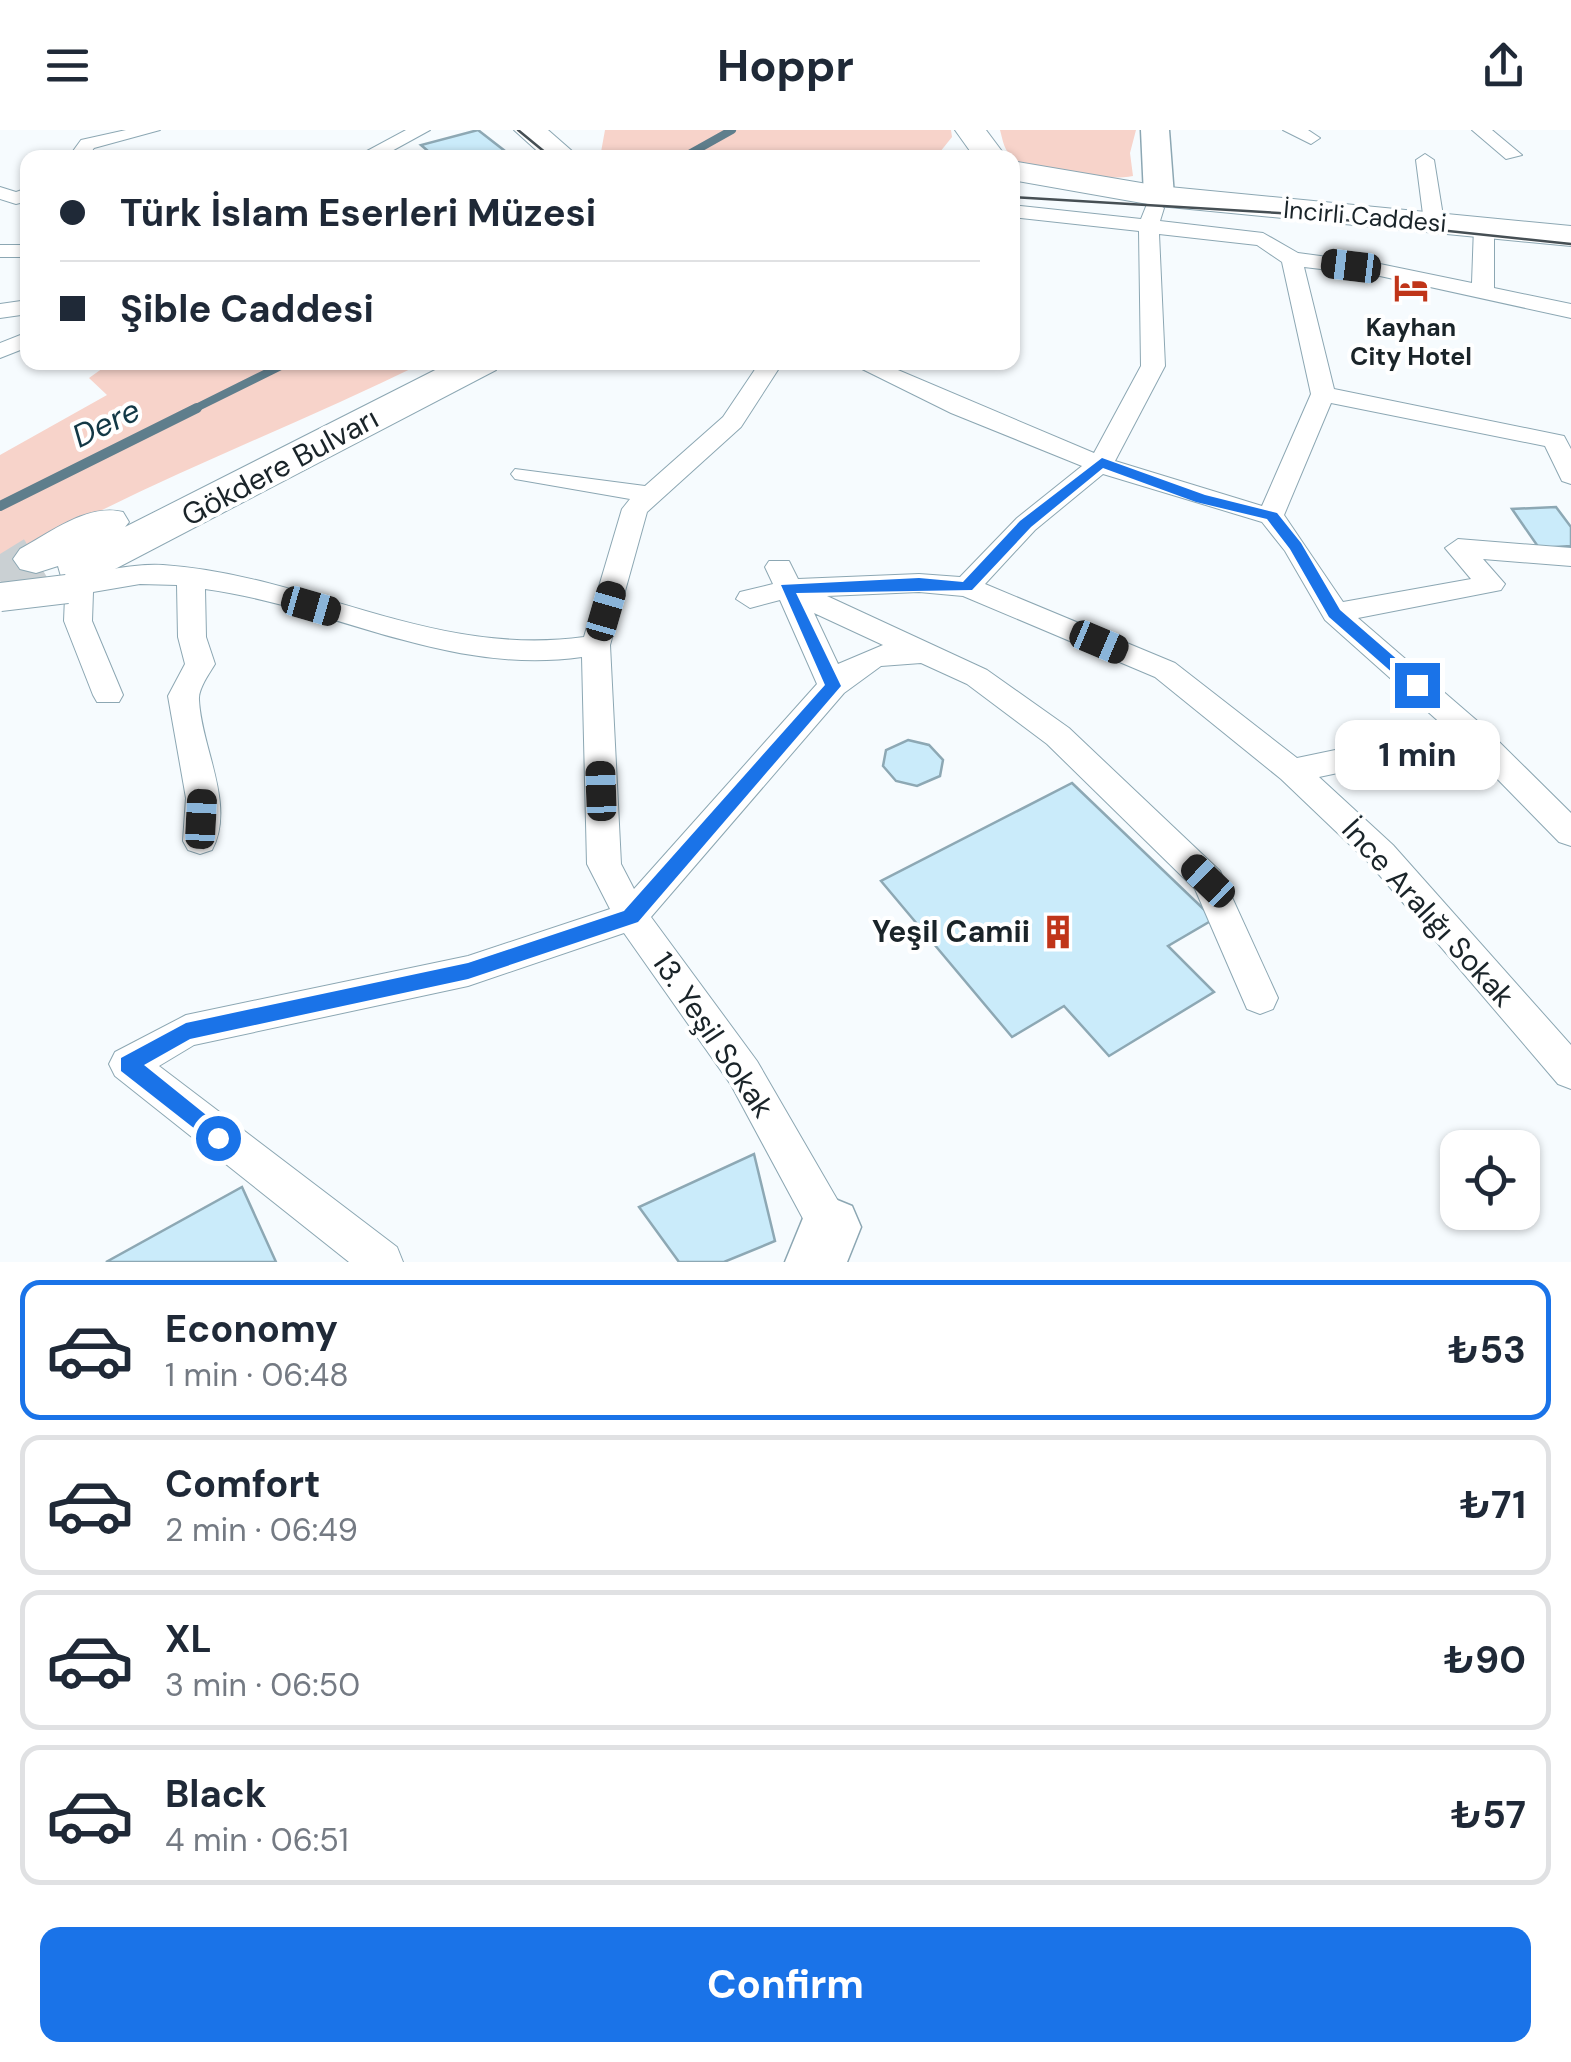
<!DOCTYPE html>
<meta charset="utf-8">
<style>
:root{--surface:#fff;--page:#f6f6f7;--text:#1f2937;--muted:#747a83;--line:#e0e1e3;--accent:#1a73e8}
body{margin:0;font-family:"DM Sans",sans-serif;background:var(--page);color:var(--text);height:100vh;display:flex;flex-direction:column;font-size:38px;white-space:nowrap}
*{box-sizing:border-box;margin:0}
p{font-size:32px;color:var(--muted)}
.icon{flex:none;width:55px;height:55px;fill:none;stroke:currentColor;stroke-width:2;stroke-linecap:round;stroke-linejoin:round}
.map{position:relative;height:1132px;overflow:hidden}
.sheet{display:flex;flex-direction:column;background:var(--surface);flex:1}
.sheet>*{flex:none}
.banner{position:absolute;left:20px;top:20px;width:1000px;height:220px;border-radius:20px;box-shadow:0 2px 8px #0004;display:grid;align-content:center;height:220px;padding:0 40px;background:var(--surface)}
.controls{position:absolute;left:1440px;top:1000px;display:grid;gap:20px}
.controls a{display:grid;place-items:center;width:100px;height:100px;border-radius:20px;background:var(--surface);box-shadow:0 2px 8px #0004;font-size:50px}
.end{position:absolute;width:45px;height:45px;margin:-22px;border:12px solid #1a73e8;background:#fff;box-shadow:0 0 0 5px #fff}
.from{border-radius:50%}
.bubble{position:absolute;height:70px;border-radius:20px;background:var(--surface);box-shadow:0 2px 8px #0004;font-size:32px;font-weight:700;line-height:70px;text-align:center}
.car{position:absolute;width:30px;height:60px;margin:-30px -15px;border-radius:12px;box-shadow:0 0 8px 2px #0007;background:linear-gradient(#222 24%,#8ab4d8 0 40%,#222 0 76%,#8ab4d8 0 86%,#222 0)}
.banner b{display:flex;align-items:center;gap:35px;height:95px;font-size:38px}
.banner b+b{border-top:2px solid var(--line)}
.banner i{width:25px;height:25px;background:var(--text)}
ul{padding:18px 0 0;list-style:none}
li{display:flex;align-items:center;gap:30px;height:140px;margin:0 20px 15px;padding:0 20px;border:5px solid var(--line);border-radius:20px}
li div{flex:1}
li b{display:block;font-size:38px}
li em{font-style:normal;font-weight:700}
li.active{border-color:var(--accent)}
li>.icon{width:90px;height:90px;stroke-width:1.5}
.button{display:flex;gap:20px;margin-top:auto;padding:20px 40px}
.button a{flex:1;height:115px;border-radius:20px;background:var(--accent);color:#fff;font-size:40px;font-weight:700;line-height:115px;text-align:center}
header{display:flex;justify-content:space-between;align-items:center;height:130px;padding:0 40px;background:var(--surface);font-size:45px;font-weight:700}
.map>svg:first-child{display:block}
.green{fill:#f7d3ca}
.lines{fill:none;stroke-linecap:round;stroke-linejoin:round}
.stream-far1{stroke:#5f7e8c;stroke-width:8}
.stream{stroke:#5f7e8c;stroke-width:10}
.building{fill:#caebfa;stroke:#8da8b4;stroke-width:2.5}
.primary-tunnel{stroke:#cad0d3;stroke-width:46;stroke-dasharray:46 22;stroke-linecap:butt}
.street-casing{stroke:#8ca7b3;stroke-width:2}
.secondary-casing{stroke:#8ca7b3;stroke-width:3}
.primary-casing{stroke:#8ca7b3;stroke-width:2}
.street{fill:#fff;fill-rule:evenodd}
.secondary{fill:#fff;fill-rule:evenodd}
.primary{fill:#fff;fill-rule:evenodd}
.tram{stroke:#464f54;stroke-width:2.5}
.street-bridge-casing{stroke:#8ca7b3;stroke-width:30;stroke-linecap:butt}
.street-bridge{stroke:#fff;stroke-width:28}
.route{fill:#1a73e8}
.labels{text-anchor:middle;stroke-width:8;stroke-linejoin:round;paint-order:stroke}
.far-street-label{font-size:25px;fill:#1a2429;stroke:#fff}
.far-poi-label{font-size:25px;font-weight:bold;fill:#1a2429;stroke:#fff}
.street-label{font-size:30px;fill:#1a2429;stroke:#fff}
.poi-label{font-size:30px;font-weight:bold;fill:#1a2429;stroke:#fff;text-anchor:end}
.water-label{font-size:32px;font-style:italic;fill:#133846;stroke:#fff}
</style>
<header><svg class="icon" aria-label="menu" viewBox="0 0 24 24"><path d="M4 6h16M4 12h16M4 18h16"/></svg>Hoppr<svg class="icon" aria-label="share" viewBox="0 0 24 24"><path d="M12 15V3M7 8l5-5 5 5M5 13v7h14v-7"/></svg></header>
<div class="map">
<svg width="1571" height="1132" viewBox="0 0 1571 1132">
<rect width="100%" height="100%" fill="#f6fbfe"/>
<!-- green -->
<path class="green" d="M 605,0 L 951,0 L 952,7 L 936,27 L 606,28 L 601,22 Z
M 1000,0 L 1136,0 L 1130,23 L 1133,46 C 1109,51 1033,44 1014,29 C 1004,21 1003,11 1000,0 Z
M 110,233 L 423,233 C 283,302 135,355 0,435 L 0,325 L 107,265 L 89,248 Z"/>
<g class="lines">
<!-- stream-far1 -->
<path class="stream-far1" d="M 682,28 L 732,0
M 192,280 L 289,232"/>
<!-- stream -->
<path class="stream" d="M 0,376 L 197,278"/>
</g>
<!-- building -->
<path class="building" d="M 478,0 L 514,28 L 436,28 L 421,15 Z
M 1556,377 L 1571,397 L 1571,416 L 1539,418 L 1512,379 Z
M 908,610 L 929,615 L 943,630 L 940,646 L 917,656 L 896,651 L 883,636 L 886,620 Z
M 1072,653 L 1214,789 L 1168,816 L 1214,862 L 1109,926 L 1064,876 L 1012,907 L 881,751 Z
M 754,1024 L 775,1111 L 724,1132 L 679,1132 L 639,1077 Z
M 242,1057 L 276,1132 L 106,1132 Z"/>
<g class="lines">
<!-- primary-tunnel -->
<path class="primary-tunnel" d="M 0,451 L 36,429"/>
<!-- street casing -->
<g class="street-casing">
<path id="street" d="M 126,0 L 160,0 L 94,18 L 87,28 L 68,28 L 81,10 Z
M 406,0 L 430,0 L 379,28 L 354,28 Z
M 1283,0 L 1308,0 L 1320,8 L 1311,14 Z
M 1472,0 L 1492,0 L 1522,25 L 1506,29 Z
M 1425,24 L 1434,30 L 1444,92 L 1434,98 L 1424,92 L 1416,30 Z
M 0,57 L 16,62 L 28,58 L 28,71 L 16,74 L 0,69 Z
M 1154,72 L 1164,78 L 1160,91 L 1263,103 L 1298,123 L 1380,134 L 1472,153 L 1474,97 L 1484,91 L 1494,97 L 1494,158 L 1571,174 L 1571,188 L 1380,146 L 1304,137 L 1334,259 L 1564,306 L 1571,319 L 1571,354 L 1562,351 L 1545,316 L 1331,273 L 1284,385 L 1343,472 L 1471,449 L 1445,418 L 1458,409 L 1571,418 L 1571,436 L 1483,429 L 1505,454 L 1501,460 L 1358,488 L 1482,595 L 1571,683 L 1571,716 L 1559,712 L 1465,616 L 1319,647 L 1393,715 L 1571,915 L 1571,959 L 1558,954 L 1369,733 L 1281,649 L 1155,547 L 963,466 L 919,462 L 827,466 L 987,540 L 1069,598 L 1220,741 L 1278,868 L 1273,879 L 1260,884 L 1247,879 L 1195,759 L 1047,614 L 967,554 L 921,533 L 881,536 L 844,563 L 651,787 L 757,931 L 845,1083 L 851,1097 L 845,1111 L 830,1117 L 815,1111 L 731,955 L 624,803 L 468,856 L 194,915 L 159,936 L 397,1117 L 403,1132 L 349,1132 L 115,946 L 109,934 L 115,922 L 186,885 L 468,826 L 610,779 L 587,734 L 582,527 C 447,546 335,477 205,459 L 206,507 L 215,534 C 209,544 198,559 199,570 C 201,617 236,675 212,720 L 200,724 L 188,720 L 183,711 L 186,668 L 168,566 L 185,534 L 178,507 L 177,455 L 140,454 L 93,462 L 92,491 L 123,565 L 119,572 L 97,572 L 93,565 L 64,491 L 65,467 L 53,459 L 57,453 C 90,444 128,433 163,435 C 310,445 432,528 584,507 L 622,379 L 630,369 L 515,349 L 511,344 L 515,339 L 645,356 L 723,287 L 760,232 L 783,232 L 741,297 L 647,382 L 610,515 L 621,734 L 634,759 L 817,554 L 780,470 L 750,478 L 736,469 L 740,462 L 773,454 L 765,437 L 769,431 L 789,431 L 798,449 L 919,444 L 960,447 L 1017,388 L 1082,336 L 951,283 L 848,232 L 879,232 L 1094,323 L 1141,236 L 1139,101 L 1012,87 L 1012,75 L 1141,89 L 1147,74 ZM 1159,104 L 1257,115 L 1282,132 L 1311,264 L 1262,376 L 1115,331 L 1165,236 ZM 1103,344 L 1262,392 L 1285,421 L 1325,490 L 1445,597 L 1297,628 L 1175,533 L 985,454 L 1035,400 ZM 814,483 L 883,515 L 838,534 Z
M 0,115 L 28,115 L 28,127 L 0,127 Z
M 28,170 L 28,184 L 0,188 L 0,174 Z
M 28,202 L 28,217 L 0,228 L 0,213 Z"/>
</g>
<!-- secondary casing -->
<g class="secondary-casing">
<path id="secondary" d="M 1141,0 L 1169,0 L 1174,66 L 1169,72 L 1149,72 L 1144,66 Z
M 830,1067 L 852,1076 L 861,1097 L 847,1132 L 785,1132 L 808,1076 Z"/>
</g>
<!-- primary casing -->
<g class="primary-casing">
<path id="primary" d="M 514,0 L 548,0 L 580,28 L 545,28 Z
M 955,0 L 986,0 L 1007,28 L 975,28 Z
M 1012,31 L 1159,56 L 1571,96 L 1571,116 L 1159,76 L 1012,50 Z
M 451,232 L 501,232 L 496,240 L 94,450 L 78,455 L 62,450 L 58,436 L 36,443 L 20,439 L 13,429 L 20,419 C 50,403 88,373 123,382 L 129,392 L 125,397 Z"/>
</g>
<!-- street -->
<use href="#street" class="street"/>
<!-- secondary -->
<use href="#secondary" class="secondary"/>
<!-- primary -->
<use href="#primary" class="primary"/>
<!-- tram -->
<path class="tram" d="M 518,0 L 552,28
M 1012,67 L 1279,83 L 1571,114"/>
<!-- street-bridge casing -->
<g class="street-bridge-casing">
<path id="street-bridge" d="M 0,467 L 67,459"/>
</g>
<!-- street-bridge -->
<use href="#street-bridge" class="street-bridge"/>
</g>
<!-- route -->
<path class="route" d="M 1102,328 L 1205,365 L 1277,383 L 1301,413 L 1340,480 L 1422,551 L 1422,559 L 1411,559 L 1329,487 L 1290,419 L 1267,389 L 1196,372 L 1103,338 L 1031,397 L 972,460 L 796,463 L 841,556 L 638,792 L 468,849 L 190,909 L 144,935 L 226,1001 L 226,1014 L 218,1017 L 121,941 L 121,928 L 186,893 L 468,833 L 624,781 L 825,555 L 781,455 L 919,448 L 963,452 L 1020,391 Z"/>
<!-- icons -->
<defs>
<g id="hotel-bare" transform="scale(2.7)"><path d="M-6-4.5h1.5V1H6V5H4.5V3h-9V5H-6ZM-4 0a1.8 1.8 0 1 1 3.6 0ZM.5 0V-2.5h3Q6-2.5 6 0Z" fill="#c03519" stroke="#fff" stroke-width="2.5" paint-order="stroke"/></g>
<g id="building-bare" transform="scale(2.7)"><path d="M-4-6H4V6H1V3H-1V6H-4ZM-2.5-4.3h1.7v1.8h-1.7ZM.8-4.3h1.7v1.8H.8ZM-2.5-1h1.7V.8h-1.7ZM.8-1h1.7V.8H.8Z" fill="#c03519" stroke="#fff" stroke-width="2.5" paint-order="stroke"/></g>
</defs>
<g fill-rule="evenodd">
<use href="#hotel-bare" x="1411" y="158"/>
<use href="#building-bare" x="1058" y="802"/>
</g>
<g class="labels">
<!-- far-street labels -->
<g class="far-street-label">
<text transform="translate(1365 86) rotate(5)" y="9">İncirli Caddesi</text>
</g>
<!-- far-poi labels -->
<g class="far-poi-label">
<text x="1411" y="206">Kayhan<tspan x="1411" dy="29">City Hotel</tspan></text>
</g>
<!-- street labels -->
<g class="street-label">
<text transform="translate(280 337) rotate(-28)" y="10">Gökdere Bulvarı</text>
<text transform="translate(1428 783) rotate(48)" y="10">İnce Aralığı Sokak</text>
<text transform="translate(713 905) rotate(56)" y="10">13. Yeşil Sokak</text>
</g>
<!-- poi labels -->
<g class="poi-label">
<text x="1030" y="812">Yeşil Camii</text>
</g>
<!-- water labels -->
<g class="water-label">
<text transform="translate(106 293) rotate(-26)" y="11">Dere</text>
</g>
</g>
</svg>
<div class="controls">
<a><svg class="icon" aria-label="locate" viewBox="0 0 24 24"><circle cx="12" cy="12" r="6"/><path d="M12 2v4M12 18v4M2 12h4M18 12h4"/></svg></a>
</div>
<i class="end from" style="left:218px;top:1008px"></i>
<i class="end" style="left:1417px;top:555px"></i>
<div class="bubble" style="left:1335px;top:590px;width:165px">1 min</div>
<i class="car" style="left:1351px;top:136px;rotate:277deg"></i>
<i class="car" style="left:311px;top:476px;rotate:106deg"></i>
<i class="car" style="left:606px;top:481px;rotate:16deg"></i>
<i class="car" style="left:1099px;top:512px;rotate:113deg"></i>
<i class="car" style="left:601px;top:661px;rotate:358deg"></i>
<i class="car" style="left:201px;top:689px;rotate:3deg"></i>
<i class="car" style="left:1208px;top:751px;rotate:314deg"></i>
<div class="banner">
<b><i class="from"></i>Türk İslam Eserleri Müzesi</b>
<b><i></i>Şible Caddesi</b>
</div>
</div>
<section class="sheet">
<ul>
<li class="active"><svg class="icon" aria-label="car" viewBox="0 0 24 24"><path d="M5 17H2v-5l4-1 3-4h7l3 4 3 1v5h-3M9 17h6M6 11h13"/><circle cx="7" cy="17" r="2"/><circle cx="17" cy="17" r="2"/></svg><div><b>Economy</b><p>1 min · 06:48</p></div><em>₺53</em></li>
<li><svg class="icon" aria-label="car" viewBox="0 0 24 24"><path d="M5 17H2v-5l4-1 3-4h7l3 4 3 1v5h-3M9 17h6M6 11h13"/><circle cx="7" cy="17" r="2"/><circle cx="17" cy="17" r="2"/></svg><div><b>Comfort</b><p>2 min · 06:49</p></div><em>₺71</em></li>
<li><svg class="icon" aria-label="car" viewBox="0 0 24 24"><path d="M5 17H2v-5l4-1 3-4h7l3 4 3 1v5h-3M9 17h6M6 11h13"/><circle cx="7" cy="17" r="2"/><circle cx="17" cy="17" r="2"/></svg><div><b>XL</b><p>3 min · 06:50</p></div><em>₺90</em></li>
<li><svg class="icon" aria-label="car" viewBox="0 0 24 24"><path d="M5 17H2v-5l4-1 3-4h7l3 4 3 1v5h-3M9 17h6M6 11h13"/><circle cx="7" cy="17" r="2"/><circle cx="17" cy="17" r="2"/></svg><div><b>Black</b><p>4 min · 06:51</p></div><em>₺57</em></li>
</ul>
<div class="button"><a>Confirm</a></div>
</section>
